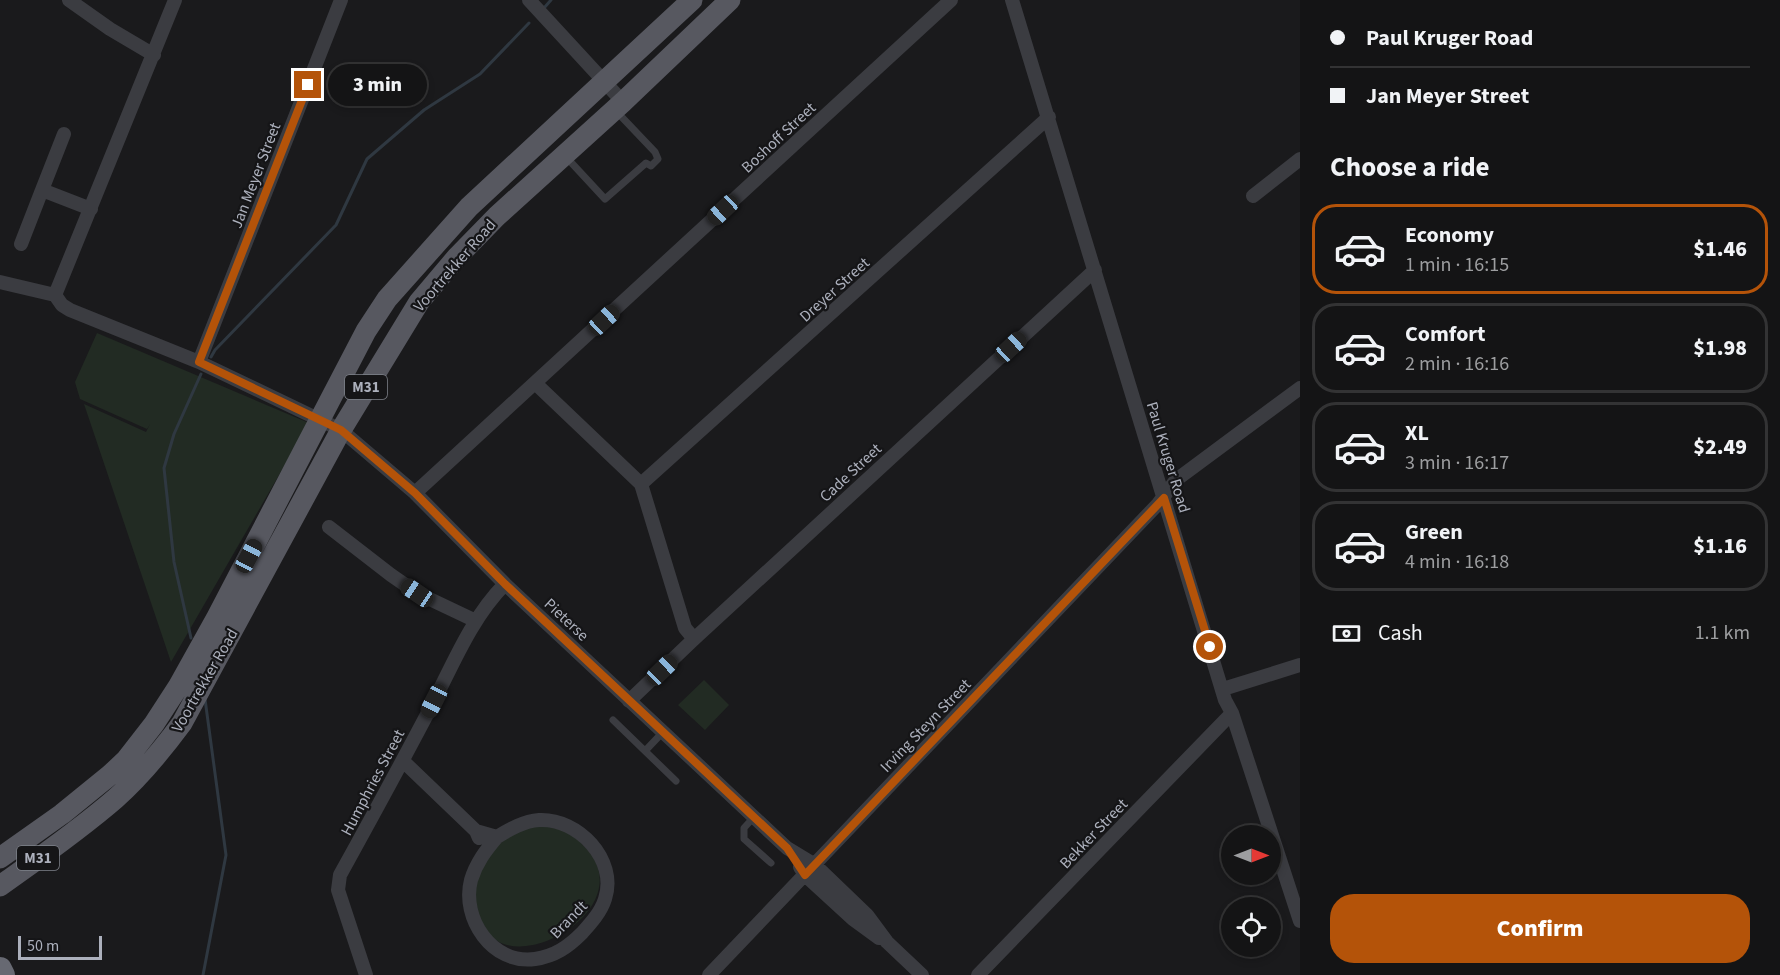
<!DOCTYPE html>
<meta charset="utf-8">
<style>
:root{--surface:#141415;--page:#1d1d1e;--text:#f1f3f6;--muted:#9d9ea0;--line:#333334;--accent:#b45309}
body{margin:0;font-family:"Source Sans 3",sans-serif;background:var(--page);color:var(--text);height:100vh;display:flex;flex-direction:column;font-size:22px;white-space:nowrap}
*{box-sizing:border-box;margin:0}
p{font-size:20px;color:var(--muted)}
.icon{flex:none;width:33px;height:33px;fill:none;stroke:currentColor;stroke-width:2;stroke-linecap:round;stroke-linejoin:round}
.map{position:relative;flex:1;overflow:hidden}
.panel{display:flex;flex-direction:column;background:var(--surface);width:480px}
.panel>*{flex:none}
.hud{display:grid;align-content:center;height:132px;padding:0 30px;background:var(--surface)}
.needle{width:39px;rotate:90deg}
.fabs{position:absolute;left:1221px;top:825px;display:grid;gap:12px}
.fabs a{display:grid;place-items:center;width:60px;height:60px;border-radius:50%;background:var(--surface);box-shadow:0 3px 9px #0003,0 0 0 2px var(--line);font-size:30px}
.scale{position:absolute;left:18px;bottom:15px;width:84px;box-sizing:border-box;padding-left:6px;border:3px solid #acb0bc;border-top:0;font-size:16px;line-height:21px;white-space:nowrap;color:#acb0bc;-webkit-text-stroke:4px #151517;paint-order:stroke}
.end{position:absolute;width:27px;height:27px;margin:-14px;border:8px solid #b45309;background:#fff;box-shadow:0 0 0 3px #fff}
.from{border-radius:50%}
.bubble{position:absolute;height:42px;border-radius:21px;background:var(--surface);box-shadow:0 3px 9px #0003,0 0 0 2px var(--line);font-size:20px;font-weight:800;line-height:42px;text-align:center}
.car{position:absolute;width:18px;height:36px;margin:-18px -9px;border-radius:8px;box-shadow:0 0 4px 2px #0007;background:linear-gradient(#222 24%,#8ab4d8 0 40%,#222 0 76%,#8ab4d8 0 86%,#222 0)}
.hud b{display:flex;align-items:center;gap:21px;height:57px;font-size:22px}
.hud b+b{border-top:2px solid var(--line)}
.hud i{width:15px;height:15px;background:var(--text)}
ul{padding:0;list-style:none}
li{display:flex;align-items:center;gap:18px;height:90px;margin:0 12px 9px;padding:0 18px;border:3px solid var(--line);border-radius:24px}
li div{flex:1}
li b{display:block;font-size:22px}
li em{font-style:normal;font-weight:800}
li.on{border-color:var(--accent)}
li>.icon{width:54px;height:54px;stroke-width:1.5}
h2{padding:0 30px;font-size:27px;line-height:72px}
.pay{display:flex;align-items:center;gap:15px;height:66px;padding:0 30px;font-size:22px}
.pay p{margin-inline-start:auto}
.cta{display:flex;gap:12px;margin-top:auto;padding:12px 30px}
.cta a{flex:1;height:69px;border-radius:24px;background:var(--accent);color:#fff;font-size:24px;font-weight:800;line-height:69px;text-align:center}
main{display:flex;flex:1;min-height:0}
.map>svg:first-child{display:block}
.green{fill:#222b23}
.lines{fill:none;stroke-linecap:round;stroke-linejoin:round}
.stream{stroke:#2f3841;stroke-width:3}
.lane{stroke:#3b3c41;stroke-width:7}
.street{stroke:#3b3c41;stroke-width:14}
.primary{stroke:#575860;stroke-width:21}
.highway{stroke:#676972;stroke-width:24}
.route{stroke:#b45309;stroke-width:8}
.labels{text-anchor:middle;stroke-width:4.5;stroke-linejoin:round;paint-order:stroke}
.shield{fill:#151517;stroke:#7f828a;stroke-width:1.5}
.shield-label{font-size:15px;font-weight:bold;fill:#acb0bc}
.street-label{font-size:16px;fill:#acb0bc;stroke:#151517}
</style>
<main>
<div class="map">
<svg width="1300" height="975" viewBox="0 0 1300 975">
<rect width="100%" height="100%" fill="#1a1a1c"/>
<!-- green -->
<path class="green" d="M 97,333 L 309,423 L 171,662 L 84,404 L 146,432 L 150,424 L 147,429 L 80,399 L 75,382 Z
M 704,680 L 729,705 L 705,730 L 678,705 Z
M 534,826 C 558,827 570,830 586,848 C 639,906 524,975 489,934 C 484,926 478,918 475,910 C 467,887 489,848 509,835 C 516,831 526,829 534,826 Z"/>
<g class="lines">
<!-- stream -->
<path class="stream" d="M 544,8 L 551,0
M 211,357 L 215,350 L 336,225 L 367,159 L 424,110 L 480,74 L 529,23
M 191,638 L 174,562 L 164,468 L 174,434 L 201,374
M 203,975 L 226,855 L 205,699"/>
<!-- lane -->
<path class="lane" d="M 567,158 L 605,199 L 646,163 L 651,166 L 658,159 L 655,152 L 616,111
M 613,720 L 676,781
M 645,751 L 663,732
M 754,817 L 744,828 L 744,839 L 771,863"/>
<!-- street -->
<path class="street" d="M 69,0 L 110,29 L 154,55
M 529,0 L 623,102
M 1012,0 L 1225,700 L 1232,713 L 1300,921
M 42,190 L 64,134
M 1253,196 L 1300,159
M 21,244 L 42,190 L 91,209
M 0,282 L 55,295
M 55,295 L 62,305 L 70,310 L 199,362 L 341,430 L 415,493 L 505,584 L 787,848 L 815,865 L 867,915 L 887,942 L 922,975
M 55,295 L 175,0
M 199,362 L 341,0
M 535,383 L 641,484 L 685,628 L 694,639
M 641,484 L 1049,117
M 415,493 L 951,0
M 329,527 L 391,575 L 417,593 L 476,621
M 1223,689 L 1300,665
M 629,701 L 694,639 L 1095,270
M 403,761 L 476,831 L 479,838
M 476,831 L 497,837 C 510,829 524,821 539,820 C 578,818 618,860 605,899 C 601,912 591,923 582,933 C 568,947 555,956 535,959 C 492,965 461,918 471,880 C 476,863 486,850 497,837
M 800,867 L 805,875 L 853,919 L 879,938
M 366,975 L 338,890 L 340,875 C 371,819 402,762 432,705 C 453,664 472,617 505,584
M 709,975 L 1158,504 L 1176,480 L 1300,388
M 978,975 L 1232,713"/>
<!-- primary -->
<path class="primary" d="M 0,858 L 62,814 L 110,775 L 126,760 L 154,724 L 178,687 L 217,617 L 366,331 L 387,299 L 469,207 L 692,0
M 0,886 C 39,858 78,831 115,799 C 140,777 162,750 182,723 L 341,430 L 419,302 L 457,257 L 497,216 L 623,102 L 730,0"/>
<!-- highway -->
<path class="highway" d="M 0,969 L 3,975"/>
</g>
<g class="lines">
<!-- route -->
<path class="route" d="M 308,85 L 199,362 L 341,430 L 415,493 L 505,584 L 787,848 L 805,875 L 1164,498 L 1210,647"/>
</g>
<g class="labels">
<!-- shield labels -->
<g class="shield">
<rect x="345" y="375" width="42" height="24" rx="4.5"/>
<rect x="17" y="846" width="42" height="24" rx="4.5"/>
</g>
<g class="shield-label">
<text x="366" y="392">M31</text>
<text x="38" y="863">M31</text>
</g>
<!-- street labels -->
<g class="street-label">
<text transform="translate(778 137) rotate(-43)" y="6">Boshoff Street</text>
<text transform="translate(255 175) rotate(-69)" y="6">Jan Meyer Street</text>
<text transform="translate(454 265) rotate(-49)" y="6">Voortrekker Road</text>
<text transform="translate(834 289) rotate(-42)" y="6">Dreyer Street</text>
<text transform="translate(1169 457) rotate(73)" y="6">Paul Kruger Road</text>
<text transform="translate(850 472) rotate(-43)" y="6">Cade Street</text>
<text transform="translate(567 619) rotate(43)" y="6">Pieterse</text>
<text transform="translate(204 680) rotate(-60)" y="6">Voortrekker Road</text>
<text transform="translate(925 725) rotate(-46)" y="6">Irving Steyn Street</text>
<text transform="translate(372 782) rotate(-62)" y="6">Humphries Street</text>
<text transform="translate(1093 833) rotate(-46)" y="6">Bekker Street</text>
<text transform="translate(568 919) rotate(-46)" y="6">Brandt</text>
</g>
</g>
</svg>
<div class="fabs">
<a><svg class="needle" viewBox="-14 -14 28 28"><path d="M0-13l5 13h-10z" fill="#e53935"/><path d="M0 13l5-13h-10z" fill="#9d9ea0"/></svg></a>
<a><svg class="icon" aria-label="locate" viewBox="0 0 24 24"><circle cx="12" cy="12" r="6"/><path d="M12 2v4M12 18v4M2 12h4M18 12h4"/></svg></a>
</div>
<div class="scale">50 m</div>
<i class="end from" style="left:1210px;top:647px"></i>
<i class="end" style="left:308px;top:85px"></i>
<div class="bubble" style="left:328px;top:64px;width:99px">3 min</div>
<i class="car" style="left:723px;top:210px;rotate:227deg"></i>
<i class="car" style="left:604px;top:320px;rotate:47deg"></i>
<i class="car" style="left:1011px;top:347px;rotate:47deg"></i>
<i class="car" style="left:249px;top:556px;rotate:28deg"></i>
<i class="car" style="left:417px;top:593px;rotate:304deg"></i>
<i class="car" style="left:662px;top:670px;rotate:46deg"></i>
<i class="car" style="left:434px;top:701px;rotate:207deg"></i>
</div>
<section class="panel">
<div class="hud">
<b><i class="from"></i>Paul Kruger Road</b>
<b><i></i>Jan Meyer Street</b>
</div>
<h2>Choose a ride</h2>
<ul>
<li class="on"><svg class="icon" aria-label="car" viewBox="0 0 24 24"><path d="M5 17H2v-5l4-1 3-4h7l3 4 3 1v5h-3M9 17h6M6 11h13"/><circle cx="7" cy="17" r="2"/><circle cx="17" cy="17" r="2"/></svg><div><b>Economy</b><p>1 min · 16:15</p></div><em>$1.46</em></li>
<li><svg class="icon" aria-label="car" viewBox="0 0 24 24"><path d="M5 17H2v-5l4-1 3-4h7l3 4 3 1v5h-3M9 17h6M6 11h13"/><circle cx="7" cy="17" r="2"/><circle cx="17" cy="17" r="2"/></svg><div><b>Comfort</b><p>2 min · 16:16</p></div><em>$1.98</em></li>
<li><svg class="icon" aria-label="car" viewBox="0 0 24 24"><path d="M5 17H2v-5l4-1 3-4h7l3 4 3 1v5h-3M9 17h6M6 11h13"/><circle cx="7" cy="17" r="2"/><circle cx="17" cy="17" r="2"/></svg><div><b>XL</b><p>3 min · 16:17</p></div><em>$2.49</em></li>
<li><svg class="icon" aria-label="car" viewBox="0 0 24 24"><path d="M5 17H2v-5l4-1 3-4h7l3 4 3 1v5h-3M9 17h6M6 11h13"/><circle cx="7" cy="17" r="2"/><circle cx="17" cy="17" r="2"/></svg><div><b>Green</b><p>4 min · 16:18</p></div><em>$1.16</em></li>
</ul>
<div class="pay"><svg class="icon" aria-label="cash" viewBox="0 0 24 24"><path d="M3 7h18v10H3z"/><circle cx="12" cy="12" r="2"/></svg>Cash<p>1.1 km</p></div>
<div class="cta"><a>Confirm</a></div>
</section>
</main>
